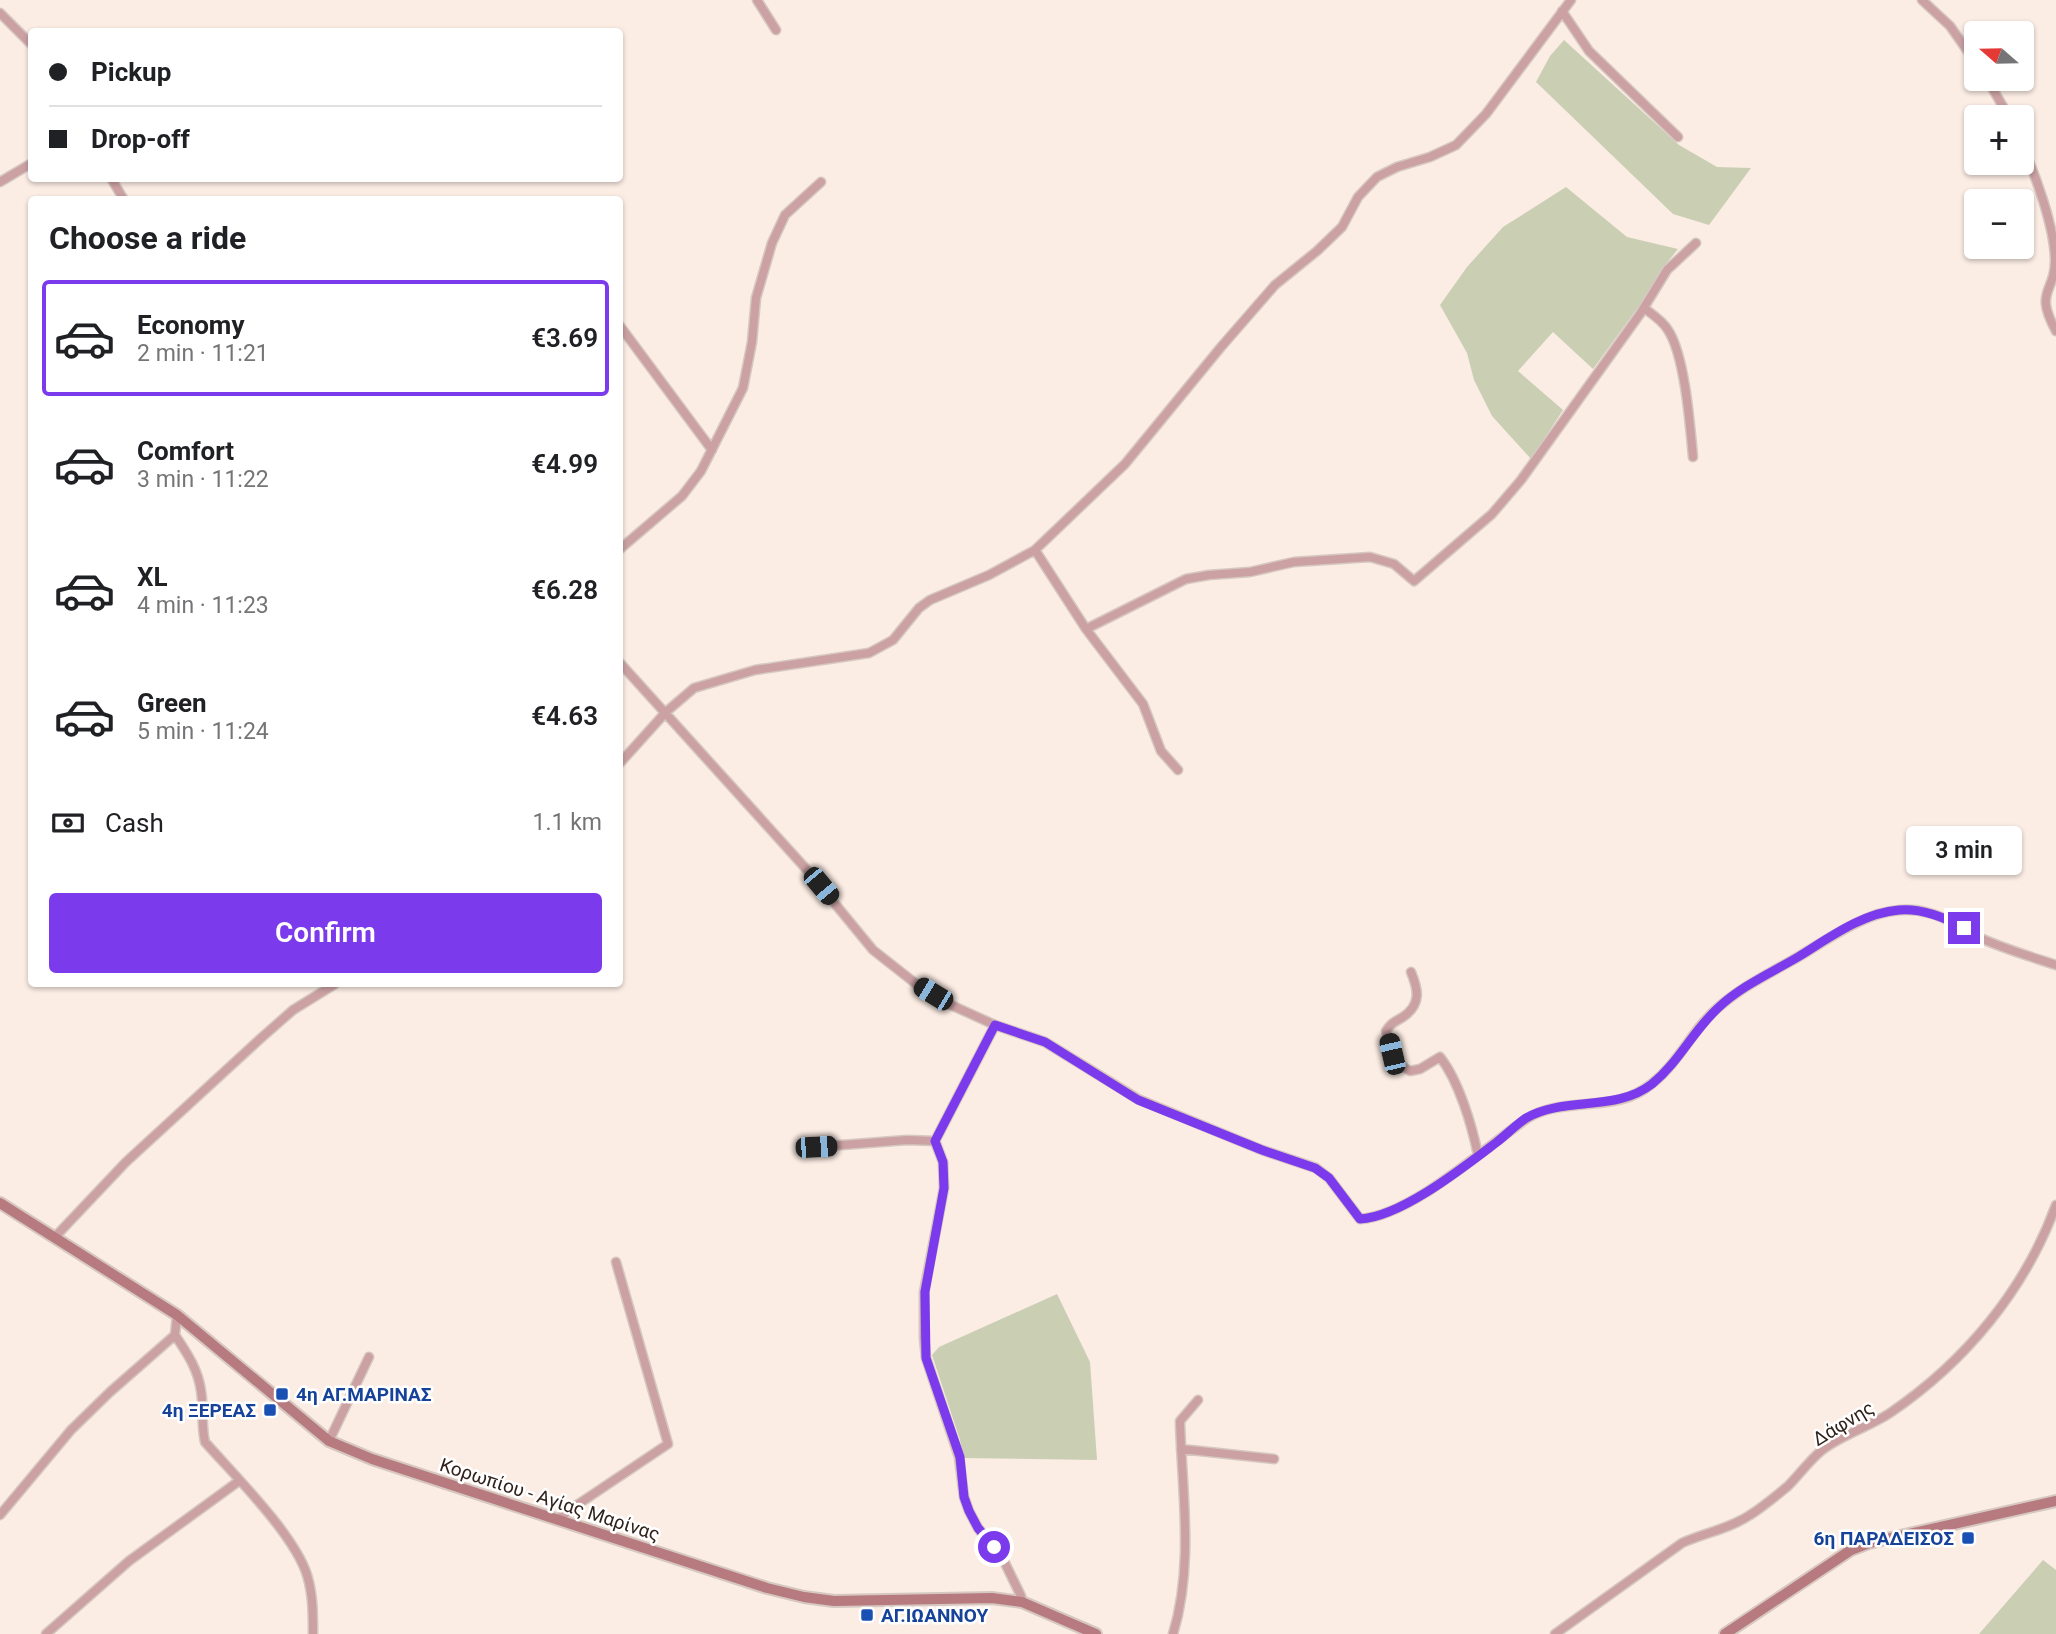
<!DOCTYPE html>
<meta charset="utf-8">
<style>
:root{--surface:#fff;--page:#f6f6f6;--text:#202124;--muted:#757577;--line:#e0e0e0;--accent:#7c3aed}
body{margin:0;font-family:Roboto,sans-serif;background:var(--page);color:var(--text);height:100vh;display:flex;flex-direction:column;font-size:26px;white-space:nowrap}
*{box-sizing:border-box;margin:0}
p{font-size:23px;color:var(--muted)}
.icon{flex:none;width:38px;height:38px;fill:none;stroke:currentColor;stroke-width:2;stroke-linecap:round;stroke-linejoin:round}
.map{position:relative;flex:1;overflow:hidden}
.sheet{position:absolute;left:28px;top:196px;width:595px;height:791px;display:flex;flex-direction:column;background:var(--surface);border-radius:7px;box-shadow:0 2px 5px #0004}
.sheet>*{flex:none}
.banner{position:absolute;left:28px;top:28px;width:595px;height:154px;border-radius:7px;box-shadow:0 2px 5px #0004;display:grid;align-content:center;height:154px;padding:0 21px;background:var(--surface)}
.needle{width:46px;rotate:290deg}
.fabs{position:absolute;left:1964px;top:21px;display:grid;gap:14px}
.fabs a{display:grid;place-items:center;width:70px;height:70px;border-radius:7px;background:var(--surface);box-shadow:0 2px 5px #0004;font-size:35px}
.end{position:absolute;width:32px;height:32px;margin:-16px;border:9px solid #7c3aed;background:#fff;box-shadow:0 0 0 4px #fff}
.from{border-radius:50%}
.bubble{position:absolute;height:49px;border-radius:7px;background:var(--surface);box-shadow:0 2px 5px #0004;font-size:23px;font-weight:600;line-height:49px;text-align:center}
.car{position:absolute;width:21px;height:42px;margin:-21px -10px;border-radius:9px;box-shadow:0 0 5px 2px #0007;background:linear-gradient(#222 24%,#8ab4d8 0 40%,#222 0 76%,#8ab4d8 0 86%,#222 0)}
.banner b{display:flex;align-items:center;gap:24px;height:66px;font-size:26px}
.banner b+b{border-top:2px solid var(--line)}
.banner i{width:18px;height:18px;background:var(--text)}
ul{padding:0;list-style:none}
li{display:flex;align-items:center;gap:21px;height:116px;margin:0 14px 10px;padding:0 7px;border:4px solid transparent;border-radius:7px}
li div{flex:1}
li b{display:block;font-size:26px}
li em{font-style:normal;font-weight:600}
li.selected{border-color:var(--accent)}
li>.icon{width:63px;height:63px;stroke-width:1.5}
h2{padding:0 21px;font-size:32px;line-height:84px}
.pay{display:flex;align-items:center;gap:18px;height:77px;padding:0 21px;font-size:26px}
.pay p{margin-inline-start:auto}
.primary-button{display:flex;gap:14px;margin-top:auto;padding:14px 21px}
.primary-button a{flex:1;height:80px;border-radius:7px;background:var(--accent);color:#fff;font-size:28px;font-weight:600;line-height:80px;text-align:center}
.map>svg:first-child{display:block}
.green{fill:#cacfb4}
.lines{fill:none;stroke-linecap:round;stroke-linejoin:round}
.street-casing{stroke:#d6c8c0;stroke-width:11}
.secondary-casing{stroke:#d6c8c0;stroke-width:14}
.street{stroke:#cba1a4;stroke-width:8}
.secondary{stroke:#b67a7f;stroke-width:10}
.route{stroke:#7c3aed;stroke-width:9}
.transit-dot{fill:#1a4fb4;stroke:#fff;stroke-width:2.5}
.labels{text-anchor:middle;stroke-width:5;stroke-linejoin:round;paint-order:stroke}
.transit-label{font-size:19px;font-weight:bold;fill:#164399;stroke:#fff;text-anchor:start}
.street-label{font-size:19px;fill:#30221b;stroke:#fff}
</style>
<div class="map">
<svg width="2056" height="1634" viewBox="0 0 2056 1634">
<rect width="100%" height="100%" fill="#fbece4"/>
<!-- green -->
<path class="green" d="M 1564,40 L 1679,145 L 1717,167 L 1751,168 L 1709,225 L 1673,214 L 1536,82 L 1550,56 Z
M 1566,187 L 1627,237 L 1678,249 L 1662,269 L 1639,306 L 1593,369 L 1553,332 L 1518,371 L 1563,410 L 1531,459 L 1492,416 L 1474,380 L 1467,353 L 1440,305 L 1467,267 L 1503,227 Z
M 1057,1294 L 1090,1362 L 1097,1460 L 963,1458 L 960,1440 L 932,1355 L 939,1347 Z
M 2043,1560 L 2056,1570 L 2056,1634 L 1979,1634 Z"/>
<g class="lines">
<!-- street casing -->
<g class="street-casing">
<path id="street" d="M 757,0 L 776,30
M 1922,0 L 1950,26 L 1976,63
M 1562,11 L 1589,51 L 1678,137
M 0,13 L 32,45
M 1987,79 L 2009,117
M 2021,143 C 2035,173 2054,226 2055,258 C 2056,294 2033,289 2056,331
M 111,178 L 124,200
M 0,182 L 32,163
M 1644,308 C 1652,314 1663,321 1668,330 C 1685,356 1690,425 1693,457
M 620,326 L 712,450
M 620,549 L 682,496 L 701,471 L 743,388 L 752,342 L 756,298 L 772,243 L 785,215 L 821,182
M 1035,550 L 1086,629 L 1143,704 L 1161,751 L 1178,770
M 1086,629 L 1186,579 L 1209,575 L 1250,572 L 1294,562 L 1370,557 L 1394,564 L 1414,581 L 1492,514 L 1521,480 L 1640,314 L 1667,270 L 1696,243
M 620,663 L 808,871 L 873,950 L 915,983 L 951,1005 L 995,1025 L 1045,1042 L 1138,1099 L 1262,1150 L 1316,1168 L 1329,1178 L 1360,1219 C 1409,1216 1482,1151 1522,1122 C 1557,1095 1607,1113 1643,1090 C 1679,1067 1690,1030 1721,1005 C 1745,985 1772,972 1798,957 C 1837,934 1881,899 1929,913 C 1947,917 1960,928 1976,936 C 2001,948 2029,956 2056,965
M 620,763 L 666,712 L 694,688 L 755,670 L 869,653 L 893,640 L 919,608 L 930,600 L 989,575 L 1035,550 L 1125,464 L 1221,347 L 1275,285 L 1317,251 L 1342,227 L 1358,197 L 1377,177 L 1397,167 L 1430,157 L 1456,145 L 1486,114 L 1571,0
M 1411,972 C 1418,989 1422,1004 1403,1017 C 1395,1022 1392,1022 1386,1031 C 1391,1048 1393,1062 1410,1071 L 1420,1069 L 1440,1057 C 1459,1081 1472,1126 1478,1155
M 995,1025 L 935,1141 L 943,1162 L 944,1188 L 924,1292 L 924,1338 L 926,1358 L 959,1457 L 964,1497 L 969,1511 L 978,1528 L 1004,1561 L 1021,1596 L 1022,1602
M 816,1147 L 907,1140 L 935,1141
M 54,1238 L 126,1162 L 260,1039 L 293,1010 L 335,984
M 177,1315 L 175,1335 C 187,1353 198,1369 201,1391 C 204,1408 201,1425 205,1442 C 235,1476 294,1534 307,1575 C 313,1594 313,1614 313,1634
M 329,1441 L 369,1357
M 1181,1449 L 1274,1459
M 0,1515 L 71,1430 L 110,1392 L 175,1335
M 557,1520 L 571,1509 L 668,1444 L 616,1262
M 46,1634 L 129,1561 L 239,1481
M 1173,1634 C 1194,1565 1182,1492 1180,1421 L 1198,1400
M 1555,1634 L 1682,1543 C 1704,1533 1729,1529 1750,1515 C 1763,1507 1776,1496 1788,1486 C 1799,1475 1809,1461 1821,1451 C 1841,1435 1869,1427 1890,1413 C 1965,1362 2025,1290 2056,1205"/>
</g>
<!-- secondary casing -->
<g class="secondary-casing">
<path id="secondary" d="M 0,1203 L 177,1315 L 329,1441 L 372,1459 L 767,1588 L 804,1597 L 834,1601 L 992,1598 L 1022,1602 L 1096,1634
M 1725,1634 L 1851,1550 L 1869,1543 L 2056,1501"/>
</g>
<!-- street -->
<use href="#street" class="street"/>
<!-- secondary -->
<use href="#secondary" class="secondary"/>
</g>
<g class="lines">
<!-- route -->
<path class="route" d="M 994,1547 L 978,1528 L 969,1511 L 964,1497 L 960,1457 L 926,1358 L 925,1292 L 944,1188 L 943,1162 L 935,1141 L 995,1025 L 1045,1042 L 1138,1100 L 1262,1150 L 1315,1168 L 1329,1178 L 1360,1219 C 1401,1217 1464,1167 1497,1142 C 1507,1134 1516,1125 1526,1118 C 1565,1096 1616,1112 1652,1084 C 1679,1062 1693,1031 1718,1008 C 1741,986 1771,973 1798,957 C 1829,938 1862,913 1899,910 C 1922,908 1944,917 1964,928"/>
</g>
<!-- markers -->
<g class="transit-dot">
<rect x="275" y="1387" width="14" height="14" rx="3.5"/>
<rect x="263" y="1403" width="14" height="14" rx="3.5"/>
<rect x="1961" y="1531" width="14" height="14" rx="3.5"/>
<rect x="860" y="1608" width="14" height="14" rx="3.5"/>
</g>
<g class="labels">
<!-- transit labels -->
<g class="transit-label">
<text x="296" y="1401">4η ΑΓ.ΜΑΡΙΝΑΣ</text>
<text x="256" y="1417" text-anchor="end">4η ΞΕΡΕΑΣ</text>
<text x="1954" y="1545" text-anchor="end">6η ΠΑΡΑΔΕΙΣΟΣ</text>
<text x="881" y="1622">ΑΓ.ΙΩΑΝΝΟΥ</text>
</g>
<!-- street labels -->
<g class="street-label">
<text transform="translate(1843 1423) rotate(-31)" y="7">Δάφνης</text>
<text transform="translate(550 1499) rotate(18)" y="7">Κορωπίου - Αγίας Μαρίνας</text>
</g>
</g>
</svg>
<div class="fabs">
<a><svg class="needle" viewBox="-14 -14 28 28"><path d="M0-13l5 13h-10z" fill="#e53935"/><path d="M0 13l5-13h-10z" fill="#757577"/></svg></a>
<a>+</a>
<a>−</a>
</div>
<i class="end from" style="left:994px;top:1547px"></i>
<i class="end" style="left:1964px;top:928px"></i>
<div class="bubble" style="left:1906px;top:826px;width:116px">3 min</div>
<i class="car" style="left:821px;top:886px;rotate:140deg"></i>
<i class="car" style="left:933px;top:994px;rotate:301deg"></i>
<i class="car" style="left:1392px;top:1054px;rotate:347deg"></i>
<i class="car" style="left:816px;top:1147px;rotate:87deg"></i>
<div class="banner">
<b><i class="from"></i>Pickup</b>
<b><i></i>Drop-off</b>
</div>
<section class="sheet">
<h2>Choose a ride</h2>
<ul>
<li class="selected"><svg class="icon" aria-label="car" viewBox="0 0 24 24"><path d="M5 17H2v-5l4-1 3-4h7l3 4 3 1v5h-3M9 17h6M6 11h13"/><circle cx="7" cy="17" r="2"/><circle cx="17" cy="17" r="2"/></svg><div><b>Economy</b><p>2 min · 11:21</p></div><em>€3.69</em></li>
<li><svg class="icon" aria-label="car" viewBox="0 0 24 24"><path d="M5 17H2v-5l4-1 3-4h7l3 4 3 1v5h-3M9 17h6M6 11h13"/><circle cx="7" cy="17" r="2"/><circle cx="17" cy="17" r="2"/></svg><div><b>Comfort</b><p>3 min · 11:22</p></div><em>€4.99</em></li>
<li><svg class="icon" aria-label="car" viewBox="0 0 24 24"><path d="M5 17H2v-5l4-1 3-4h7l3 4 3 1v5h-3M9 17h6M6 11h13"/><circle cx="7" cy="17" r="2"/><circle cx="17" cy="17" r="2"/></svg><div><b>XL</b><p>4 min · 11:23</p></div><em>€6.28</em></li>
<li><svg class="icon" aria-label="car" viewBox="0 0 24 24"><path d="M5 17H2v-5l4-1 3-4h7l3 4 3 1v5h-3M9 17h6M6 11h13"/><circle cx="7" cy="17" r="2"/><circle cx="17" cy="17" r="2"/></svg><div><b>Green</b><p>5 min · 11:24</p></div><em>€4.63</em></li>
</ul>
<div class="pay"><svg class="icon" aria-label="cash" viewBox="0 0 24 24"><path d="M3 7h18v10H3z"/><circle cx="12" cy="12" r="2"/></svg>Cash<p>1.1 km</p></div>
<div class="primary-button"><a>Confirm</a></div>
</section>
</div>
